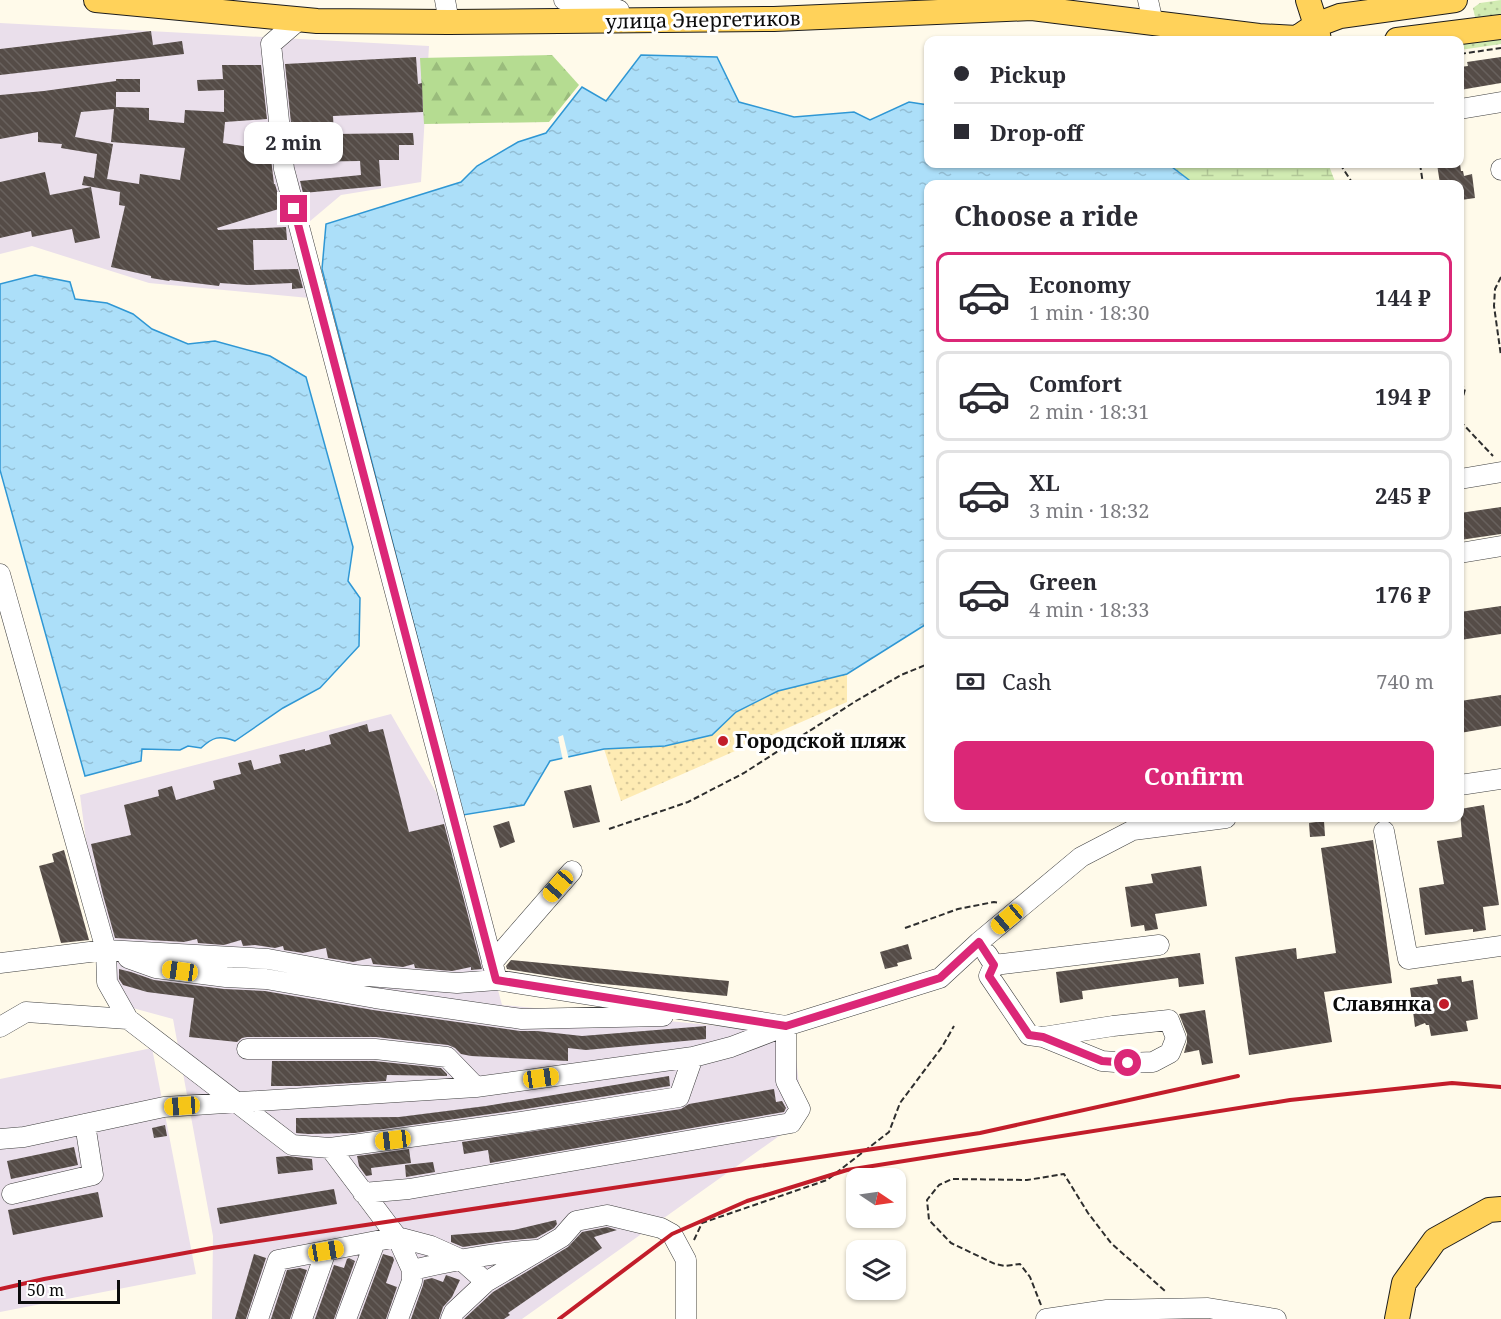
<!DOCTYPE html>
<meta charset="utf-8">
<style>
:root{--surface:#fff;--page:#f7f7f7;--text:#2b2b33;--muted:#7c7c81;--line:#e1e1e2;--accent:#db2777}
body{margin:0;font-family:"Noto Serif",serif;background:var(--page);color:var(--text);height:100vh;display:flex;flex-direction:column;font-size:22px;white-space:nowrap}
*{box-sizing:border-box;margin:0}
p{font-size:20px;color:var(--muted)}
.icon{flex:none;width:33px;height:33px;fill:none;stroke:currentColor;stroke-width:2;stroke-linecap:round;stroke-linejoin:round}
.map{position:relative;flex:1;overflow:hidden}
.panel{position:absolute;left:924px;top:180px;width:540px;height:642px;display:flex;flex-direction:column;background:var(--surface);border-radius:12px;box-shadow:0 2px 4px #0004}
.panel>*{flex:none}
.top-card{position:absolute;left:924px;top:36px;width:540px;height:132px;border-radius:12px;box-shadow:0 2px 4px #0004;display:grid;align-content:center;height:132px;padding:0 30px;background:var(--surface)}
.needle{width:39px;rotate:103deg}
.fabs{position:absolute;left:846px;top:1168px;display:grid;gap:12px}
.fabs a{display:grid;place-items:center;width:60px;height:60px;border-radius:12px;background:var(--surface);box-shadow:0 2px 4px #0004;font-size:30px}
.scale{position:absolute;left:18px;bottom:15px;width:102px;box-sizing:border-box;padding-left:6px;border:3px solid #0c0c0c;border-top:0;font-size:16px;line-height:21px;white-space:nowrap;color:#0c0c0c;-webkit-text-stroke:4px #fff;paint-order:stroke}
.end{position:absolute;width:27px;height:27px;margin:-14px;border:8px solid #db2777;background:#fff;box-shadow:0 0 0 3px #fff}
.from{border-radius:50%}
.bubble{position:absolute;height:42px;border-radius:12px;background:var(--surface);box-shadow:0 2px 4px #0004;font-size:20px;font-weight:700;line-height:42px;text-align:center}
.car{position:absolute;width:18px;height:36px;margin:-18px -9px;border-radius:8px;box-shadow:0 0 4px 2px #0007;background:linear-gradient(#f5c518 24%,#345 0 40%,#f5c518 0 76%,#345 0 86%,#f5c518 0)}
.top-card b{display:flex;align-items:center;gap:21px;height:57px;font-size:22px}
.top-card b+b{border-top:2px solid var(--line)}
.top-card i{width:15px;height:15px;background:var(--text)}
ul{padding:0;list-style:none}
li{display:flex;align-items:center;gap:18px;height:90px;margin:0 12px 9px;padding:0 18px;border:3px solid var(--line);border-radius:12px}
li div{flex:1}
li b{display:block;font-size:22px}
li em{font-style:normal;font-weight:700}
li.selected{border-color:var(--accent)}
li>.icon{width:54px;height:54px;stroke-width:1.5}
h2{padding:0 30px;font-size:27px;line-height:72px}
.pay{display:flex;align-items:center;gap:15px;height:66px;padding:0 30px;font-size:22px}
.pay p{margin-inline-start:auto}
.cta{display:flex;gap:12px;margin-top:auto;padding:12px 30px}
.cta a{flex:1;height:69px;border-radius:12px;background:var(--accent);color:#fff;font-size:24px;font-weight:700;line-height:69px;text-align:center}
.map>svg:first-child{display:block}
.industrial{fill:#eadfeb}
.grass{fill:url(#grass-dots)}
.forest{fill:url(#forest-firs)}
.wetland{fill:url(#wetland-marsh)}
.sand{fill:url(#sand-dots)}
.water{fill:url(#water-ripples);stroke:#2f97d4;stroke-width:1.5}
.pier{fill:#fffaea}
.building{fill:url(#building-back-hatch);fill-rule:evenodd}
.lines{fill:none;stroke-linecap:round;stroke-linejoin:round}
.minor-casing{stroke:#3f3f3f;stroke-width:21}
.major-casing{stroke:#1d1d1d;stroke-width:26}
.path{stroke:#2e2e2e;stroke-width:2;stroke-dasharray:6 3;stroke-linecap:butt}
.minor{stroke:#fff;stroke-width:20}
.major{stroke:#ffd25a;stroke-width:24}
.rail{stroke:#c21d2a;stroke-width:4}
.route{stroke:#db2777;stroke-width:8}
.poi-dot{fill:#c21d2a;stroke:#fff;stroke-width:2}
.labels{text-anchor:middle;stroke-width:6;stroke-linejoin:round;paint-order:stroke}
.street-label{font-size:20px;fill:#0c0c0c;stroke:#fff}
.poi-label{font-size:20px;font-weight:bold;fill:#0c0c0c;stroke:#fff;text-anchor:start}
</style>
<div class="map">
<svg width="1501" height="1319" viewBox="0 0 1501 1319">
<defs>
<pattern id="grass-dots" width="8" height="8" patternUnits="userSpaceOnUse" patternTransform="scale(1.5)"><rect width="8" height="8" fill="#d1ebb2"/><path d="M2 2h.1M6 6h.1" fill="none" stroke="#b2c898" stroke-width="1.8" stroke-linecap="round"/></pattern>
<pattern id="forest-firs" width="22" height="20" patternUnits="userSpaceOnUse" patternTransform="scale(1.5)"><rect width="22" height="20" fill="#b5dc91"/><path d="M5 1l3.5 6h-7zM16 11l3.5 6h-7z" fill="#9abc7c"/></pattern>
<pattern id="wetland-marsh" width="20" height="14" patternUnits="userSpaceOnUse" patternTransform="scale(1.5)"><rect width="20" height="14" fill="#d1ebb2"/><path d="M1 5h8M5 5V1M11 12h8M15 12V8" fill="none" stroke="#b2c898"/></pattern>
<pattern id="sand-dots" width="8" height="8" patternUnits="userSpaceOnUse" patternTransform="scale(1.5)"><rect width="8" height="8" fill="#feebb3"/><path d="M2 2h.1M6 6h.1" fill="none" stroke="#d8c899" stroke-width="1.8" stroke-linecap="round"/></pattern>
<pattern id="water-ripples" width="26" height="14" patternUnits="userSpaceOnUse" patternTransform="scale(1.5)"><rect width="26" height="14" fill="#acdff9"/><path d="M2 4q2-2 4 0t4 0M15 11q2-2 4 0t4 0" fill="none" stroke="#93bed4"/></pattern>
<pattern id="building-back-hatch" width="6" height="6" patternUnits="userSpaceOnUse" patternTransform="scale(1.5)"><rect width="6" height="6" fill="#554c47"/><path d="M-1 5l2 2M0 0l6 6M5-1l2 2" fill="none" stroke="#68615d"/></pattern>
</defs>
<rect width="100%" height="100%" fill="#fffaea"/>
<!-- industrial -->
<path class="industrial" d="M 0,23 L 429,46 L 421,182 L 341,195 L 309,222 L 309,298 L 149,283 L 32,246 L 0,254 Z
M 391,714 L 452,820 L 502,1005 L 793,1033 L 803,1119 L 522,1319 L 212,1319 L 213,1236 L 173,1019 L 107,1001 L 80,795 Z
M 152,1048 L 196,1274 L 0,1312 L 0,1079 Z"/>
<!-- grass -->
<path class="grass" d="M 1501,0 L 1501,19 L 1482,21 L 1475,17 L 1473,8 L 1480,3 Z
M 1501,36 L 1501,44 L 1460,50 L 1460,42 Z"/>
<!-- forest -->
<path class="forest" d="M 552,55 L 579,85 L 549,122 L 424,124 L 420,58 Z"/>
<!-- wetland -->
<path class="wetland" d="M 1168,164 L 1305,164 L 1329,166 L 1336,184 L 1191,184 L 1189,180 Z"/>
<!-- sand -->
<path class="sand" d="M 847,674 L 847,702 L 621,801 L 604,749 L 665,746 L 712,735 L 736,712 L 778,691 Z"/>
<!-- water -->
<path class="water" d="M 641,55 L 717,57 L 739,102 L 794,117 L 854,112 L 870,120 L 909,102 L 928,105 L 928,164 L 1168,164 L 1189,180 L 1191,184 L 928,184 L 928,623 L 847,674 L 778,691 L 736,712 L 712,735 L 665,746 L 604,749 L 550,761 L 524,805 L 463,815 L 322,269 L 326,224 L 461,182 L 477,166 L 518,142 L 546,133 L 582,87 L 606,101 Z
M 35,275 L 70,282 L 75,299 L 107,303 L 133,314 L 152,329 L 188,344 L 215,341 L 270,356 L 306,377 L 353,547 L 348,581 L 360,598 L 359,646 L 320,688 L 283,708 L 235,741 C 219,735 213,737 201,748 L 188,746 L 180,750 L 142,749 L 141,761 L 85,776 L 0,470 L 0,284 Z"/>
<!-- pier -->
<path class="pier" d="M 563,735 L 569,760 L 563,761 L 558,737 Z"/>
<!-- building -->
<path class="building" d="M 151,31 L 153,45 L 182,41 L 184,54 L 0,75 L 0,49 Z
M 416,57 L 418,84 L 422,83 L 423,112 L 333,116 L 334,134 L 413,133 L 414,145 L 399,145 L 399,160 L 379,160 L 381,186 L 303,193 L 300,181 L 361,175 L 360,161 L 295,162 L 285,64 Z
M 1501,57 L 1501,83 L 1460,90 L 1460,67 L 1468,66 L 1467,62 Z
M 222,65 L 261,65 L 267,119 L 225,122 L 223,143 L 270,150 L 274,184 L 275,184 L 282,208 L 217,228 L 218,230 L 286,227 L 287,240 L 253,240 L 254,270 L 298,269 L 303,288 L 292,289 L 292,283 L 248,285 L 220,283 L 219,286 L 170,280 L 169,281 L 151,278 L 151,276 L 111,267 L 125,206 L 119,205 L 120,192 L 82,185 L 84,176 L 94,178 L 97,154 L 61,148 L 62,144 L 38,142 L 38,132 L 0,139 L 0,95 L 44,91 L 116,81 L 116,79 L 140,79 L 140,92 L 116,92 L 116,107 L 149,108 L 149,120 L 184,123 L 185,110 L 224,112 L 224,90 L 198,91 L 197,80 L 223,79 ZM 114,109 L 111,142 L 185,148 L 180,180 L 140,174 L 139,184 L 107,179 L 113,144 L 75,137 L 81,112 Z
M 1437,164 L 1460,164 L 1461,171 L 1463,171 L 1464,176 L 1472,174 L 1475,198 L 1461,200 L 1460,184 L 1440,184 Z
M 45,172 L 50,195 L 91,187 L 100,238 L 75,243 L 72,229 L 32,237 L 31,231 L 0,238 L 0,182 Z
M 1501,507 L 1501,534 L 1460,540 L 1460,513 Z
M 1501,606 L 1501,634 L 1460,640 L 1460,612 Z
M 1501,695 L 1501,726 L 1460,733 L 1460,701 Z
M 367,724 L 369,732 L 383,729 L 409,832 L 444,824 L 482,969 L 471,970 L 471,967 L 452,971 L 415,968 L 414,964 L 403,967 L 373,964 L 371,958 L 353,962 L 328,958 L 326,948 L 303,953 L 284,950 L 283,946 L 275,948 L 255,945 L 243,946 L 241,940 L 224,945 L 198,943 L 197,939 L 184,942 L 115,938 L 103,895 L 91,844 L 131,835 L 124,805 L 159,796 L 158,790 L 172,786 L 176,800 L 215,789 L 213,781 L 241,774 L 238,763 L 251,760 L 254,770 L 281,763 L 279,755 L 305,749 L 305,751 L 331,744 L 329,735 Z
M 591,785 L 600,822 L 573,828 L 564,791 Z
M 1484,805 L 1499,905 L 1483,907 L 1486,930 L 1473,932 L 1473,929 L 1425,935 L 1419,888 L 1444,884 L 1437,841 L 1462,837 L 1460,809 Z
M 509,821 L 515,842 L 500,848 L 493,826 Z
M 1324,821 L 1325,836 L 1310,837 L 1309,823 Z
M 1373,840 L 1392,983 L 1324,992 L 1332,1042 L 1249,1055 L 1235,957 L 1296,948 L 1297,959 L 1336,953 L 1321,848 Z
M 64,850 L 89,940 L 61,943 L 39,866 L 54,862 L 52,854 Z
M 1201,866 L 1207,906 L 1155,914 L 1158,929 L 1145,931 L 1144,925 L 1131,927 L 1125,887 L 1153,883 L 1151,874 Z
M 908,944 L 912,959 L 897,963 L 898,966 L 885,969 L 880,952 Z
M 1200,953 L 1204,984 L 1179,987 L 1178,978 L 1082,991 L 1083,999 L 1060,1003 L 1056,972 Z
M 511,960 L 729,981 L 727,996 L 594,983 L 507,969 L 506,966 Z
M 119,969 L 131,972 L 154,980 L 224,989 L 265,991 L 373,1010 L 520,1031 L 537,1031 L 582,1036 L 706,1026 L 706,1039 L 586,1050 L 568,1048 L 568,1061 L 471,1056 L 461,1054 L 455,1048 L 448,1045 L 376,1037 L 247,1037 L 242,1038 L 237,1042 L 189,1037 L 194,998 L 147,992 L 123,985 L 119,979 Z
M 1461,976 L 1462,982 L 1473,980 L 1478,1019 L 1466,1021 L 1468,1031 L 1431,1036 L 1429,1025 L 1426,1025 L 1425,1023 L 1415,1027 L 1410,988 L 1438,984 L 1437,979 Z
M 1205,1010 L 1213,1063 L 1202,1065 L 1199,1050 L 1184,1053 L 1187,1042 L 1187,1034 L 1179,1014 Z
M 272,1061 L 374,1061 L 441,1068 L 447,1074 L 447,1076 L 387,1075 L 386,1081 L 300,1086 L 271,1086 Z
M 669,1076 L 670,1086 L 519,1110 L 355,1133 L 308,1134 L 296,1133 L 296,1118 L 399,1117 L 486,1106 Z
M 774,1089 L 776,1102 L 782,1101 L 786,1108 L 784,1112 L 490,1163 L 488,1150 L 464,1154 L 462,1142 L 681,1109 L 689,1104 Z
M 165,1125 L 167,1136 L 154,1138 L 152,1128 Z
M 74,1147 L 78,1165 L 11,1179 L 7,1161 Z
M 409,1149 L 411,1163 L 371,1168 L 372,1175 L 366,1176 L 359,1166 L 357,1156 Z
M 288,1156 L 312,1159 L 313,1170 L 278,1174 L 276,1157 Z
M 433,1162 L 435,1172 L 406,1177 L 405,1165 Z
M 334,1189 L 337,1204 L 220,1224 L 217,1208 Z
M 98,1192 L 103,1217 L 13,1235 L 8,1210 Z
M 556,1220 L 557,1224 L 554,1228 L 536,1238 L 503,1241 L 463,1247 L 451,1242 L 451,1235 L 514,1230 Z
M 607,1227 L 617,1230 L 594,1237 L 602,1248 L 508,1313 L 510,1315 L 504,1319 L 464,1319 L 493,1292 L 568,1247 L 582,1232 Z
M 254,1254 L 266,1258 L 246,1319 L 235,1319 Z
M 383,1254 L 393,1257 L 394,1260 L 386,1283 L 397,1287 L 386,1319 L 359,1319 Z
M 349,1258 L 355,1261 L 334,1319 L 315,1319 L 334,1265 L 344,1268 L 347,1259 Z
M 300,1268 L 307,1270 L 290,1319 L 271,1319 L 287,1270 Z
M 446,1275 L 460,1280 L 452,1297 L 443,1307 L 439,1319 L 411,1319 L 423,1285 L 424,1280 L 432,1278 L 443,1282 Z"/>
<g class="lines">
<!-- minor casing -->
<g class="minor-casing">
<path id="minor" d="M 445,0 L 449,22
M 564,0 L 619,10
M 1148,0 L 1153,23
M 300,19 L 271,44 L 284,169 L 497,980
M 1460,109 L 1501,102
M 1501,170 L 1501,169
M 1460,479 L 1501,472
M 1460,553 L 1501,546
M 0,574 L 106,950 L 268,959 L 355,975 L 457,983 L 497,980 L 786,1026 L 940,978 L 979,942 L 1081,857 L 1133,830 L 1226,818
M 1460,785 L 1501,779
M 1384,831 L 1408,959 L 1501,946
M 987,954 L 994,965 L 1159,945
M 128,958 L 156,968 L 226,977 L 266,979 L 375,998 L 522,1019 L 663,1016
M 0,963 L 106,950 L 107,982 L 128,1019 L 292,1145 L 330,1148 L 397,1237 L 431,1246 L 460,1259 L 486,1282
M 492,963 L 572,871
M 994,965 L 989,976 L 1029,1035 L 1043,1037 L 1113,1026 L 1169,1020 L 1176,1038 L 1170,1053 L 1153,1062 L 1128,1063 L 1102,1061 L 1043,1037
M 0,1027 L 26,1012 L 128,1019
M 247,1049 L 375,1049 L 447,1057 L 476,1087
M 0,1139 L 24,1137 L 164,1107 L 476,1087 L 693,1057 L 731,1047 L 786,1026 L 786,1081 L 800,1109 L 791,1123 L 409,1189 L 363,1193
M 330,1148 L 521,1122 L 679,1097 L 693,1057
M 12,1194 L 93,1175 L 85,1124
M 412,1270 C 455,1260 492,1253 536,1250
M 258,1319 L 278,1260 L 397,1237 L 412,1270 L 412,1281 L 398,1319
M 302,1319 L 326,1251
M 346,1319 L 375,1242
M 451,1319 L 454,1312 L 486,1282 L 562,1237 L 576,1221 L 607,1215 L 661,1228 L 672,1234 L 686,1260 L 686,1319
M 1046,1319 L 1107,1310 L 1208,1308 L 1276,1319"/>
</g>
<!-- major casing -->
<g class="major-casing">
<path id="major" d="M 96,0 L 317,21 L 449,22 L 774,19 L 1032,8 L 1259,36 L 1297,38 L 1309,40
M 1308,0 L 1316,25 L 1319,40
M 1297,38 L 1316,25 L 1340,16 L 1455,0
M 1397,40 L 1501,27
M 1397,1319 L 1404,1283 L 1435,1240 L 1489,1210 L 1501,1209"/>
</g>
<!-- path -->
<path class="path" d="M 1460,54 L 1501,48
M 1340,164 L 1353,184
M 1420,164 L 1423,184
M 1501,277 L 1495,289 L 1494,306 L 1501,356
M 1460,382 L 1465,389 L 1460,408
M 1460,421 L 1493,456
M 609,829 L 688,802 L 744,773 L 856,701 L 901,675 L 928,664
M 905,928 L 958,909 L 994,902 L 1000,903
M 694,1240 L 702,1223 L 827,1180 L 889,1132 L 900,1103 L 942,1047 L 954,1026
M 1041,1305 L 1030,1277 L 1020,1264 L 1005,1266 L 995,1264 L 951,1243 L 929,1220 L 927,1200 L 939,1185 L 952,1179 L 1027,1180 L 1064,1174 L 1088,1213 L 1111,1243 L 1165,1291"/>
<!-- minor -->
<use href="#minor" class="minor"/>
<!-- major -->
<use href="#major" class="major"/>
<!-- rail -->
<path class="rail" d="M 0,1289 L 44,1279 L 212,1248 L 980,1133 L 1238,1076
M 559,1319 L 672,1234 L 747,1201 L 847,1170 L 1290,1100 L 1452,1083 L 1501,1087"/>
</g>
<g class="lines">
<!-- route -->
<path class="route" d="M 294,209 L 496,980 L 786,1026 L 940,978 L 979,942 L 994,965 L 989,976 L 1029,1035 L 1043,1037 L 1102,1061 L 1128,1063"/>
</g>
<!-- markers -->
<g class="poi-dot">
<circle cx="723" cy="741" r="6"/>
<circle cx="1444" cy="1004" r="6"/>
</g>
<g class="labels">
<!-- street labels -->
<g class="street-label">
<text transform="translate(703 20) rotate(-1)" y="7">улица Энергетиков</text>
</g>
<!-- poi labels -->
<g class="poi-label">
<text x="735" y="748">Городской пляж</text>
<text x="1432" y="1011" text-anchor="end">Славянка</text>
</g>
</g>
</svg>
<div class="fabs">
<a><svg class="needle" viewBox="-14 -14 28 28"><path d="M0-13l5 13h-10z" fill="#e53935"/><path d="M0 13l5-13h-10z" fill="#7c7c81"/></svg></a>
<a><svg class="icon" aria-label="layers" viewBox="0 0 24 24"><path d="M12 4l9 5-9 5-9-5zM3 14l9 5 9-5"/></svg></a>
</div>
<div class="scale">50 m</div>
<i class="end from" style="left:1128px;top:1063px"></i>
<i class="end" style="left:294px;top:209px"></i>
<div class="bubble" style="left:244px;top:122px;width:99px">2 min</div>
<i class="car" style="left:558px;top:886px;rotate:221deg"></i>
<i class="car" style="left:1007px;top:919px;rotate:230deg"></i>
<i class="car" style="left:180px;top:971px;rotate:278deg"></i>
<i class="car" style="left:541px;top:1078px;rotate:82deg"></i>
<i class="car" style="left:182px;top:1106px;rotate:266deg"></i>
<i class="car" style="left:393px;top:1140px;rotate:263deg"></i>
<i class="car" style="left:326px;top:1251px;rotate:80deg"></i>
<div class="top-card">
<b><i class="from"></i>Pickup</b>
<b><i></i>Drop-off</b>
</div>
<section class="panel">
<h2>Choose a ride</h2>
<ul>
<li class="selected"><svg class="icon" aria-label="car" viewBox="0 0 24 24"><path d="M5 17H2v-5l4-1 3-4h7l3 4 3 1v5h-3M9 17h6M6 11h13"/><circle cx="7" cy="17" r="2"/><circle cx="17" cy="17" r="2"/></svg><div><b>Economy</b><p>1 min · 18:30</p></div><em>144 ₽</em></li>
<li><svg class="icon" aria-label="car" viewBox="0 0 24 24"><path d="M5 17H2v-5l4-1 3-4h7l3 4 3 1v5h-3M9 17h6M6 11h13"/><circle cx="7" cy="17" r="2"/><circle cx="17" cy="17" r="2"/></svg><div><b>Comfort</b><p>2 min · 18:31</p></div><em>194 ₽</em></li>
<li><svg class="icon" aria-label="car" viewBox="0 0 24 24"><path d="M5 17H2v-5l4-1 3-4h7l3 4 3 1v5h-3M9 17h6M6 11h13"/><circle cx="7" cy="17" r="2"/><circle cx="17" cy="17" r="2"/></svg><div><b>XL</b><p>3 min · 18:32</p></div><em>245 ₽</em></li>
<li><svg class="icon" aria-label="car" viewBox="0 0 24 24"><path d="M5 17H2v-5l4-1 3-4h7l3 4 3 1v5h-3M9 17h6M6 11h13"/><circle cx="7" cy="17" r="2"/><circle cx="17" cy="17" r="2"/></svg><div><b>Green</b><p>4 min · 18:33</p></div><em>176 ₽</em></li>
</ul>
<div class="pay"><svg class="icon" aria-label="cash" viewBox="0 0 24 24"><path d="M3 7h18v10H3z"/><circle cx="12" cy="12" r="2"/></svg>Cash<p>740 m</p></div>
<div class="cta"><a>Confirm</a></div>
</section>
</div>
